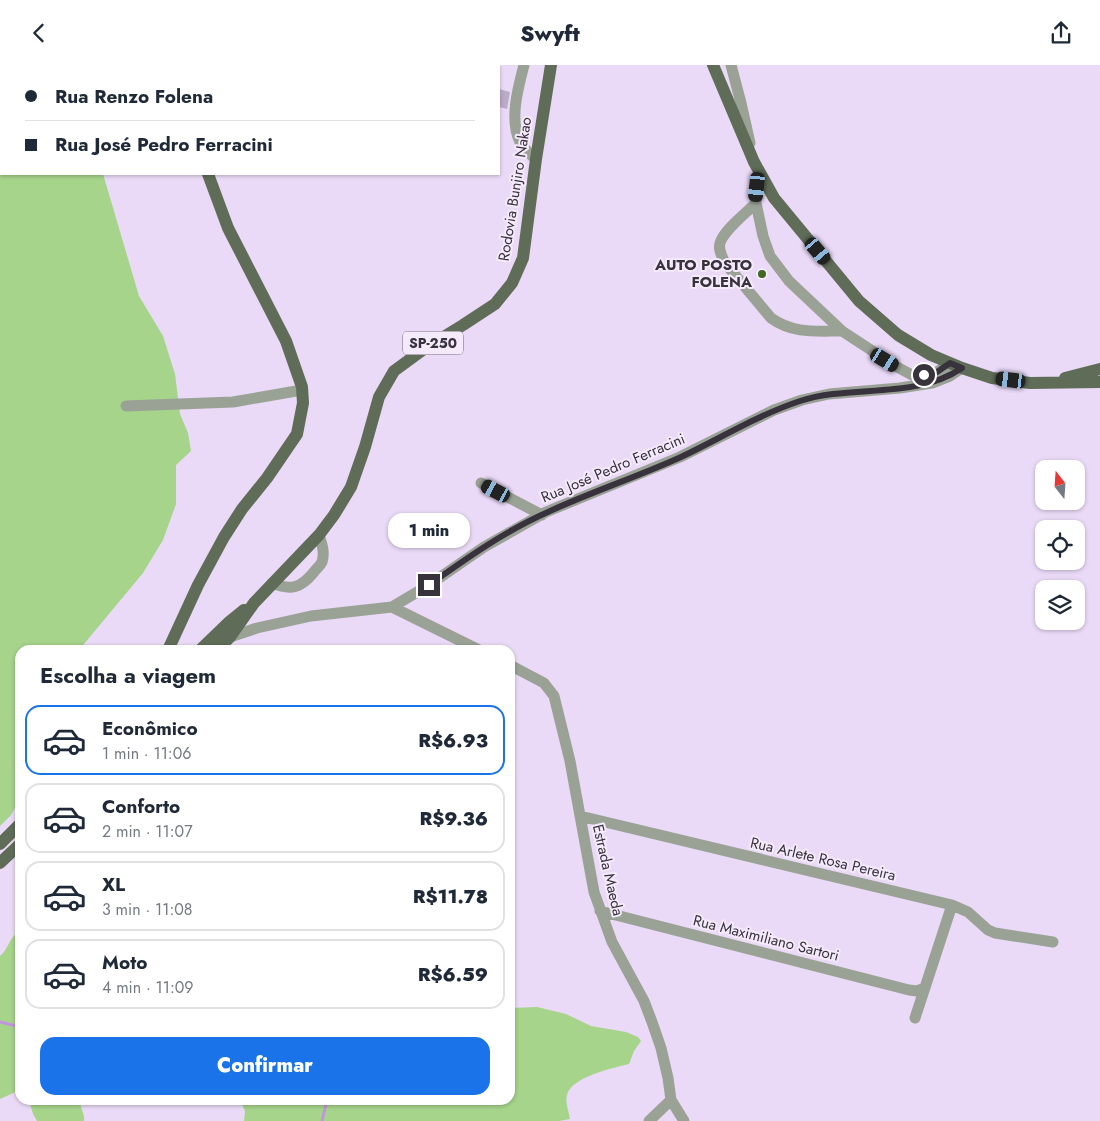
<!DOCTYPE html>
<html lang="pt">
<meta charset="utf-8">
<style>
:root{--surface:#fff;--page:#f2f2f3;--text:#1f2937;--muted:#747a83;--line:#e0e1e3;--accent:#1a73e8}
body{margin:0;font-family:Jost,sans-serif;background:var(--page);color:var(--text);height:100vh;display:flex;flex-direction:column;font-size:19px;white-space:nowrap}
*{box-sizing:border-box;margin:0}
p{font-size:16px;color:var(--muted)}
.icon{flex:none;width:28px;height:28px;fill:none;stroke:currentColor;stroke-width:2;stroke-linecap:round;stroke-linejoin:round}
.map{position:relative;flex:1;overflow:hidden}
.panel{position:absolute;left:15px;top:580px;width:500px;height:460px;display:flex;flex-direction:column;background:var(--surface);border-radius:15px;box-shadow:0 1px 4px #0004}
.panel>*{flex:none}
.guide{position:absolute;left:0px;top:0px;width:500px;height:110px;box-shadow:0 1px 4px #0004;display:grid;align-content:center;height:110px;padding:0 25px;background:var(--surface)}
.needle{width:32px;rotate:343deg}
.tools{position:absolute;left:1035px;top:395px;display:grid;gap:10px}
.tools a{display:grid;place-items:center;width:50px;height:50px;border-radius:10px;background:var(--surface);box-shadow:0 1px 4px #0004;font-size:25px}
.end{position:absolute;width:22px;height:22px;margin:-11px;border:6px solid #38323d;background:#fff;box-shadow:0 0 0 2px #fff}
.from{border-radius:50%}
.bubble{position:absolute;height:35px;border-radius:15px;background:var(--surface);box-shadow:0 1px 4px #0004;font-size:16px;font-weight:800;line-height:35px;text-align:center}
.car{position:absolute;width:15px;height:30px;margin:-15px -8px;border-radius:6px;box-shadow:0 0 4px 1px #0007;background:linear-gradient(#222 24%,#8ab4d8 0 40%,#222 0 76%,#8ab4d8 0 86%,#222 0)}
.guide b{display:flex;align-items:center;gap:18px;height:48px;font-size:19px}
.guide b+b{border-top:1px solid var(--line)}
.guide i{width:12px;height:12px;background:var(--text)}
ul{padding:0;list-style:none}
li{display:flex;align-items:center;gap:15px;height:70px;margin:0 10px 8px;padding:0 15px;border:2px solid var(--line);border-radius:15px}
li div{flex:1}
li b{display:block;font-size:19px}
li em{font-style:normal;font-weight:800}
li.active{border-color:var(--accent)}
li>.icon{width:45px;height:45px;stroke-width:1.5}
h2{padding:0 25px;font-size:22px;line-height:60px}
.action{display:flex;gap:10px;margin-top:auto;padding:10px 25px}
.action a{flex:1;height:58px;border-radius:15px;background:var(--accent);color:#fff;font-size:20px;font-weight:800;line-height:58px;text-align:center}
header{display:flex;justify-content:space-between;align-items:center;height:65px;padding:0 25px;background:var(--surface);font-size:22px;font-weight:800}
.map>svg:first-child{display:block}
.green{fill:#a6d48b}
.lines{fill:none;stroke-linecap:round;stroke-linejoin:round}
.stream{stroke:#bf95df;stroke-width:3}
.building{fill:#baabc7}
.minor{stroke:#9aa296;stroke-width:11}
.major{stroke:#5f6d58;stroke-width:12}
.route{stroke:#38323d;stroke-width:6}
.poi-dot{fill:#406824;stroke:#f4eafc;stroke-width:2}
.labels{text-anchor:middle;stroke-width:4;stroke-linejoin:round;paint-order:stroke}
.shield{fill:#f4eafc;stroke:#706976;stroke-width:1}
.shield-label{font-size:14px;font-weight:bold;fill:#38323d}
.street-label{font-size:15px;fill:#38323d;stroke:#f4eafc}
.poi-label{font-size:15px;font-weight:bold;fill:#38323d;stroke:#f4eafc;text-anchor:end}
</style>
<header><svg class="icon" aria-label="back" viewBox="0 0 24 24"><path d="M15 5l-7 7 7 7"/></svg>Swyft<svg class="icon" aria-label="share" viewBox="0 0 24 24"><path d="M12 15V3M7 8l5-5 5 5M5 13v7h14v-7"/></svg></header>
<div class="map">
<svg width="1100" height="1056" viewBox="0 0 1100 1056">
<rect width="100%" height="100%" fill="#eadaf7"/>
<!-- green -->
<path class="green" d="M 0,0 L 69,0 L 70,1 L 1,1 L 1,109 L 103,109 L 139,231 L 163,271 L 175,309 L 180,349 L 188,368 L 191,386 L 176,400 L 176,439 L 163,475 L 143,508 L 79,585 L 20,585 L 20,734 L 11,750 L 0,761 Z
M 18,867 L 20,868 L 20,1025 L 0,1034 L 0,891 C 8,885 9,873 18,867 Z
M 537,942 L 566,949 L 591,961 L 626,967 L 638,972 L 641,976 L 634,986 L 629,999 C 613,1003 571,1012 567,1030 C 565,1037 569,1047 570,1054 L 559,1056 L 244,1056 L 245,1046 L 240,1035 L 510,1035 L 510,943 Z
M 29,1035 L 81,1035 C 79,1044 85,1047 84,1056 L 37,1056 L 33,1049 Z"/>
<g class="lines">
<!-- stream -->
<path class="stream" d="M 0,957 L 20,962
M 322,1056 L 327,1035"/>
</g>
<!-- building -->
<path class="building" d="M 499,24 L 510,27 L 507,44 L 499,42 Z"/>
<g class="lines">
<!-- minor -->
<path class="minor" d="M 257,0 L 260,1
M 524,0 C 518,23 509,55 520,77 C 523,84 530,89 536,94
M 731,0 L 741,38 L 750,78
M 320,1 L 320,0
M 422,1 L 422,0
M 759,106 L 756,138 L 763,171 L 770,191 L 789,216 L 842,266 L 897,302 L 912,310 L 924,310 L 937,307 L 950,298
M 756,138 C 746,148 724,165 720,178 C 718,185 722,191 725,198 L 771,253 C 793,269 816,266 842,266
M 126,341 L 233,337 L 302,325
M 481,418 L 542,450
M 272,518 C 291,526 301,523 314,507 C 316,504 320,501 322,497 C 325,488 322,479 319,470
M 392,542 L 479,585
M 230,572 L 257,563 L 311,551 L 392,542 L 429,520 L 484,482 L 546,447 L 680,392 L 774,345 L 802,335 L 829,329 L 900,323 L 932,318 L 950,311 L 962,303
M 510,600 L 544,618 L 554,631 L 570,696 L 594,827 L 612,877 L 644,936 L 652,957 L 661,983 L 668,1013 L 671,1035 L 684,1056
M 580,751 L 952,840 L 968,847 L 988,865 L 995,868 L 1053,877
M 600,846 L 909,925 L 917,926 L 925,923
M 915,953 L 952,840
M 649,1056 L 671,1035"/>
<!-- major -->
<path class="major" d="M 166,0 L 167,1
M 713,0 L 754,97 L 774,133 L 859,236 L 898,270 L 931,290 L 962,303 L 992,313 L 1030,318 L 1100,317
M 1065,313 L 1100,304
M 168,585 L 198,520 L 224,472 L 242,444 L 267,413 L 297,369 L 303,338 L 302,322 L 286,276 L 228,163 L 208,109
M 200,585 L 228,558 L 244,545
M 217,585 L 230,572 L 254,538 L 319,470 L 334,450 L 351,422 L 365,382 L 379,332 L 394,306 L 424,284 L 463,260 L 495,239 L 512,218 L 523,193 L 536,94 L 551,0
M 0,779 L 20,759
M 0,798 L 20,779"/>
</g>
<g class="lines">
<!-- route -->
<path class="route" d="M 429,520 C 467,493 505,466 548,447 C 591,427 637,412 681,392 C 721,373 758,350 800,336 C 852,319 915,335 962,303 L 950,298 L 937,307 L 924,310"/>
</g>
<!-- markers -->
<circle class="poi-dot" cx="762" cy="209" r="5"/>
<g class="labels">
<!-- shield labels -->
<rect class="shield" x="403" y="266.5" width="60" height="23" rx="4"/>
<g class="shield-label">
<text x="433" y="283">SP-250</text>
</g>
<!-- street labels -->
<g class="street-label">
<text transform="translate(515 124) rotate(-81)" y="5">Rodovia Bunjiro Nakao</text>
<text transform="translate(613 403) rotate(-23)" y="5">Rua José Pedro Ferracini</text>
<text transform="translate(823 794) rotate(13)" y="5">Rua Arlete Rosa Pereira</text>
<text transform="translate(608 805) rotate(77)" y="5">Estrada Maeda</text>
<text transform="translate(766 873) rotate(14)" y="5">Rua Maximiliano Sartori</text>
</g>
<!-- poi labels -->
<g class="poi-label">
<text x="752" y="205">AUTO POSTO<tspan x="752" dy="17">FOLENA</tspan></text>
</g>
</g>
</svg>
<div class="tools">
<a><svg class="needle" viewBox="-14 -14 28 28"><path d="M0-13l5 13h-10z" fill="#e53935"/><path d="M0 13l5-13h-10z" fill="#747a83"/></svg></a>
<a><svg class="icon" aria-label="locate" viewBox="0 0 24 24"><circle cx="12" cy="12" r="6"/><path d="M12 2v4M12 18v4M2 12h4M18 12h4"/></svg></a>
<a><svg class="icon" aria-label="layers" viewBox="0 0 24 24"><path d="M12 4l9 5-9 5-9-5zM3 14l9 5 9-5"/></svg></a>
</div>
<i class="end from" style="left:924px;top:310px"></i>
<i class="end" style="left:429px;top:520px"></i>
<div class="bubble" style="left:388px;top:448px;width:82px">1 min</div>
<i class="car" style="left:757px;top:122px;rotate:186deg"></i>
<i class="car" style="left:818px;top:186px;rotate:140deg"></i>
<i class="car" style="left:885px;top:295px;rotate:121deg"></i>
<i class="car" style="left:1011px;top:315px;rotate:277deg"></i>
<i class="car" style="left:496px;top:426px;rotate:298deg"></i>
<div class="guide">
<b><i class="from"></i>Rua Renzo Folena</b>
<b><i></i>Rua José Pedro Ferracini</b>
</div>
<section class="panel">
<h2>Escolha a viagem</h2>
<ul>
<li class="active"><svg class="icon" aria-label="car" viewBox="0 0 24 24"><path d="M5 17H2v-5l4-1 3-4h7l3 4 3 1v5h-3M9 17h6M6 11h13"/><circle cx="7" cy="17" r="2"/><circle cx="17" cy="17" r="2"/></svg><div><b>Econômico</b><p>1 min · 11:06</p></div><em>R$6.93</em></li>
<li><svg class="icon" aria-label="car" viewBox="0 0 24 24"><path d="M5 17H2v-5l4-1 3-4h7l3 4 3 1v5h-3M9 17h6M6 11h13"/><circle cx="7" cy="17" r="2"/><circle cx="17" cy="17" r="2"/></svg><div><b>Conforto</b><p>2 min · 11:07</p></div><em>R$9.36</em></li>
<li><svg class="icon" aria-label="car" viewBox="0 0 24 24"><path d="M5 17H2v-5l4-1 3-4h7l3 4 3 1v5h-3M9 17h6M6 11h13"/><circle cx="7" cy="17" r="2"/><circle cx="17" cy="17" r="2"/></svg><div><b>XL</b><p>3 min · 11:08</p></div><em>R$11.78</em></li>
<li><svg class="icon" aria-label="car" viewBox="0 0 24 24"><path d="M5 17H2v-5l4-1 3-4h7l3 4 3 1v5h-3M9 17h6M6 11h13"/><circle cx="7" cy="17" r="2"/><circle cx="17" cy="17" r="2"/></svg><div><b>Moto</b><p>4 min · 11:09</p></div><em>R$6.59</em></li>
</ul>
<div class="action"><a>Confirmar</a></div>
</section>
</div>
